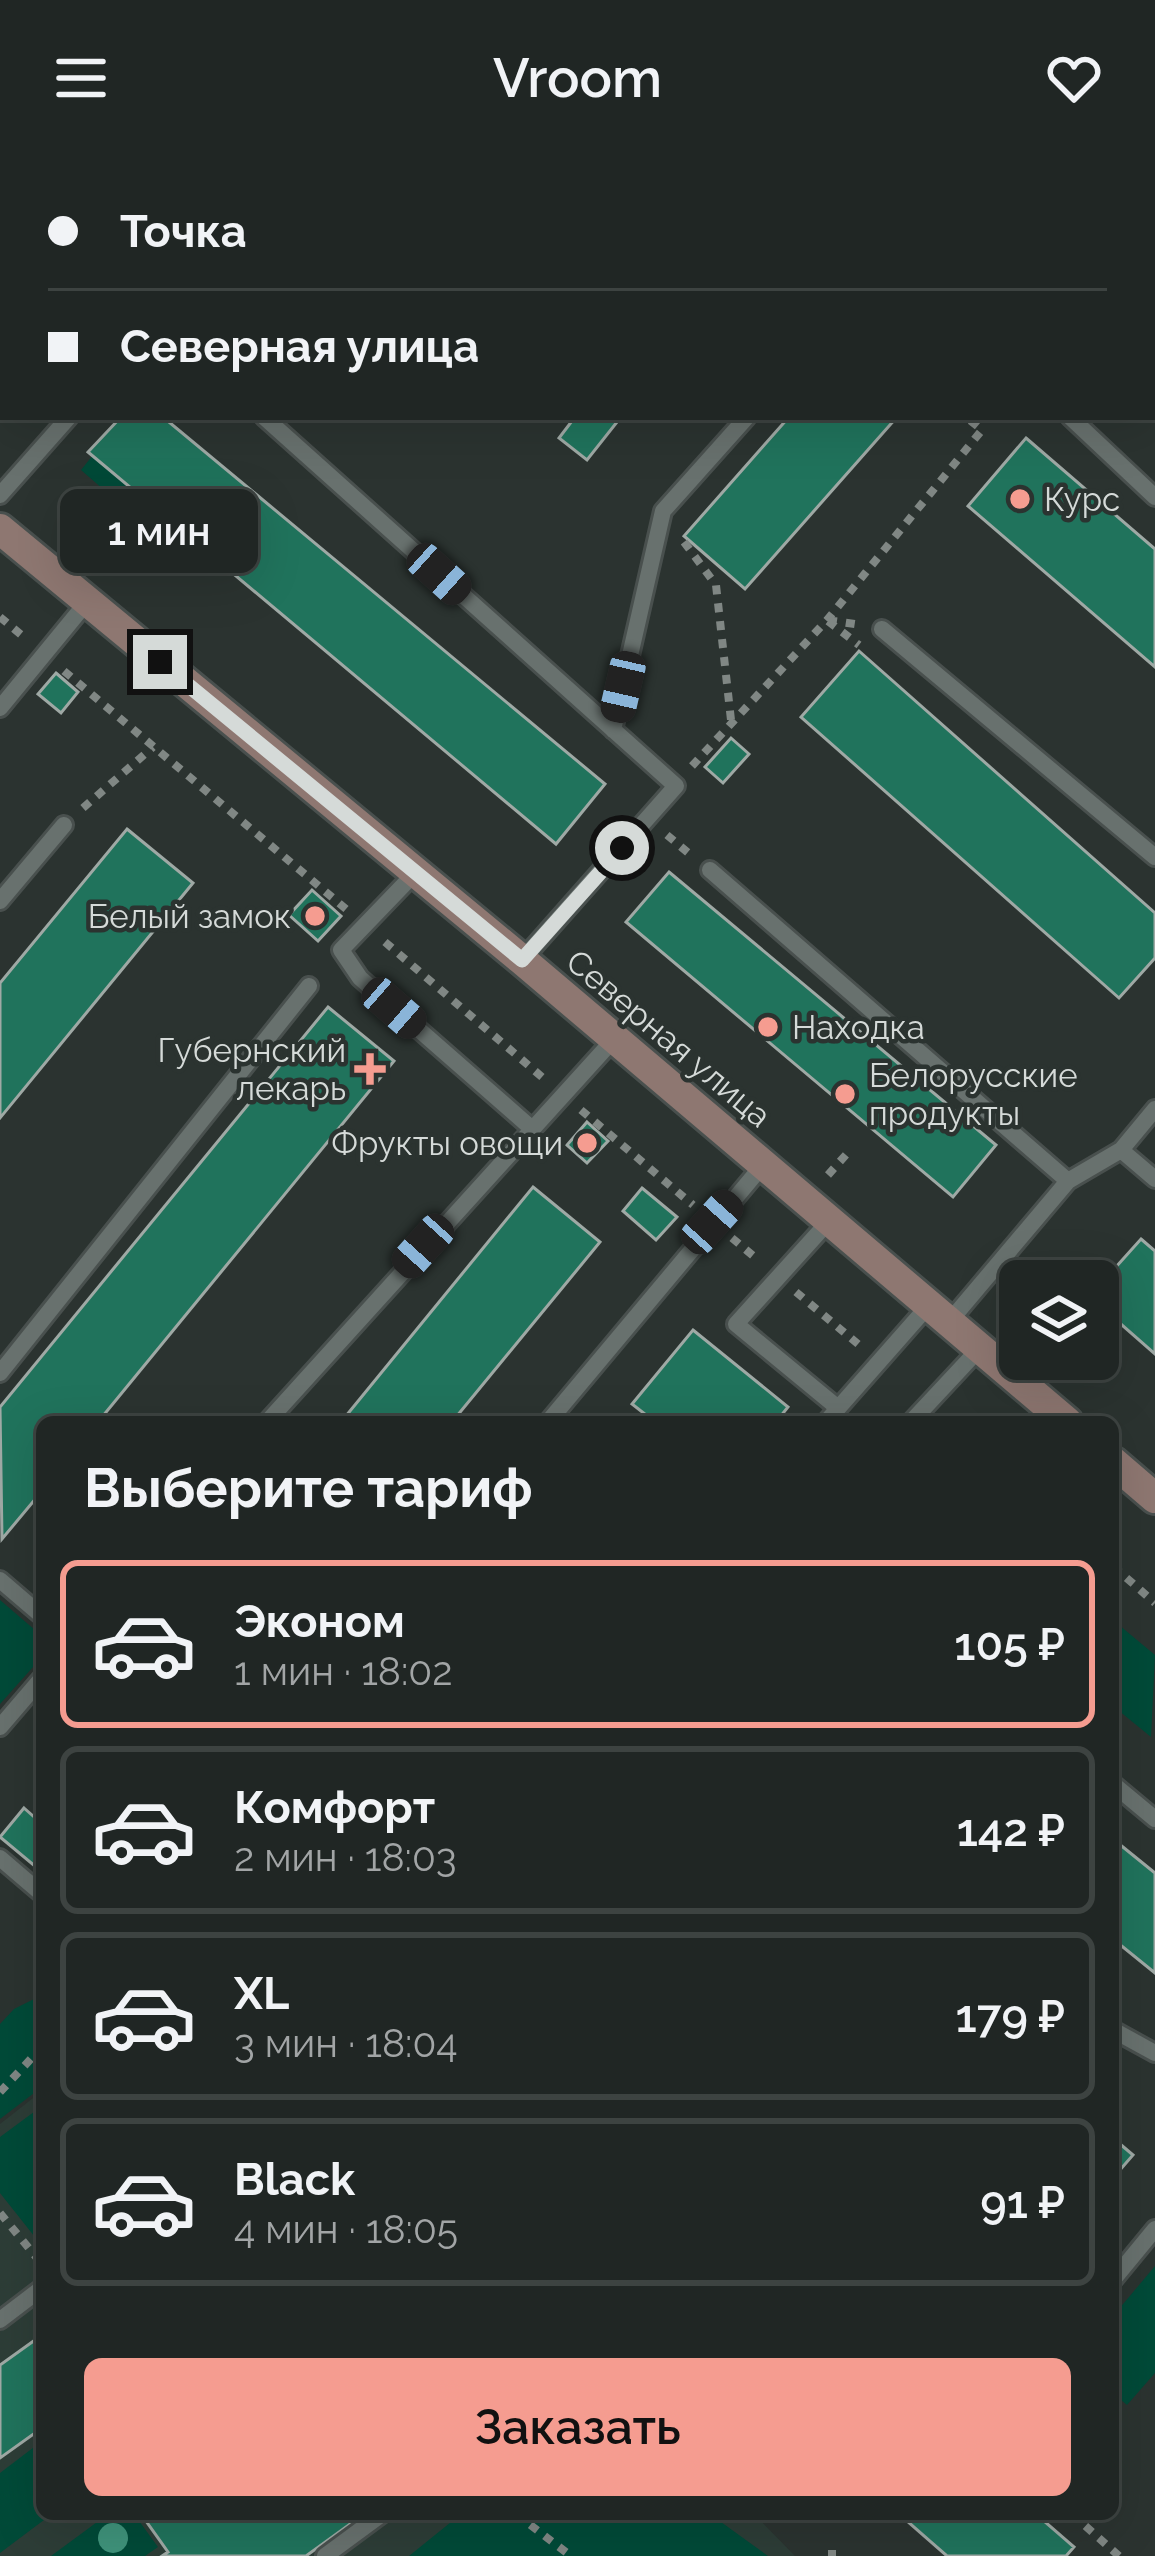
<!DOCTYPE html>
<html lang="ru">
<meta charset="utf-8">
<style>
:root{--surface:#202624;--page:#2d3231;--text:#f1f3f6;--muted:#a2a5a6;--line:#3d4341;--accent:#f59c90}
body{margin:0;font-family:Raleway,sans-serif;background:var(--page);color:var(--text);height:100vh;display:flex;flex-direction:column;font-size:45px;white-space:nowrap}
*{box-sizing:border-box;margin:0}
p{font-size:39px;color:var(--muted)}
.icon{flex:none;width:66px;height:66px;fill:none;stroke:currentColor;stroke-width:2;stroke-linecap:round;stroke-linejoin:round}
.map{position:relative;flex:1;overflow:hidden}
.sheet{position:absolute;left:36px;top:1260px;width:1083px;height:1104px;display:flex;flex-direction:column;background:var(--surface);border-radius:18px;box-shadow:0 12px 48px #0002,0 0 0 3px var(--line)}
.sheet>*{flex:none}
.banner{position:absolute;left:0px;top:0px;width:1155px;height:264px;box-shadow:0 12px 48px #0002,0 0 0 3px var(--line);display:grid;align-content:center;height:264px;padding:0 48px;background:var(--surface)}
.buttons{position:absolute;left:999px;top:1104px;display:grid;gap:24px}
.buttons a{display:grid;place-items:center;width:120px;height:120px;border-radius:18px;background:var(--surface);box-shadow:0 12px 48px #0002,0 0 0 3px var(--line);font-size:60px}
.end{position:absolute;width:54px;height:54px;margin:-27px;border:15px solid #d5dad8;background:#111;box-shadow:0 0 0 6px #111}
.from{border-radius:50%}
.bubble{position:absolute;height:84px;border-radius:18px;background:var(--surface);box-shadow:0 12px 48px #0002,0 0 0 3px var(--line);font-size:39px;font-weight:600;line-height:84px;text-align:center}
.car{position:absolute;width:36px;height:72px;margin:-36px -18px;border-radius:15px;box-shadow:0 0 9px 3px #0007;background:linear-gradient(#222 24%,#8ab4d8 0 40%,#222 0 76%,#8ab4d8 0 86%,#222 0)}
.banner b{display:flex;align-items:center;gap:42px;height:114px;font-size:45px}
.banner b+b{border-top:3px solid var(--line)}
.banner i{width:30px;height:30px;background:var(--text)}
ul{padding:0;list-style:none}
li{display:flex;align-items:center;gap:36px;height:168px;margin:0 24px 18px;padding:0 24px;border:6px solid var(--line);border-radius:18px}
li div{flex:1}
li b{display:block;font-size:45px}
li em{font-style:normal;font-weight:600}
li.current{border-color:var(--accent)}
li>.icon{width:108px;height:108px;stroke-width:1.5}
h2{padding:0 48px;font-size:54px;line-height:144px}
.button{display:flex;gap:24px;margin-top:auto;padding:24px 48px}
.button a{flex:1;height:138px;border-radius:18px;background:var(--accent);color:#111;font-size:48px;font-weight:600;line-height:138px;text-align:center}
header{display:flex;justify-content:space-between;align-items:center;height:156px;padding:0 48px;background:var(--surface);font-size:54px;font-weight:600}
.map>svg:first-child{display:block}
.built{fill:#2d3d37}
.green{fill:#014a38}
.building{fill:#20735c;stroke:#9fa9a5;stroke-width:3}
.lines{fill:none;stroke-linecap:round;stroke-linejoin:round}
.service-casing{stroke:#49504e;stroke-width:22}
.secondary-casing{stroke:#49504e;stroke-width:36}
.path{stroke:#808784;stroke-width:8;stroke-dasharray:9 9;stroke-linecap:butt}
.service{stroke:#68716e;stroke-width:16}
.secondary{stroke:#8e7771;stroke-width:30}
.tree{fill:#3f937b}
.route{stroke:#d5dad8;stroke-width:15}
.poi-dot{fill:#f59c90;stroke:#2b3330;stroke-width:4.5}
.labels{text-anchor:middle;stroke-width:9;stroke-linejoin:round;paint-order:stroke}
.poi-label{font-size:33px;fill:#d5dad8;stroke:#2b3330;text-anchor:start}
.street-label{font-size:33px;fill:#d5dad8;stroke:#2b3330}
</style>
<header><svg class="icon" aria-label="menu" viewBox="0 0 24 24"><path d="M4 6h16M4 12h16M4 18h16"/></svg>Vroom<svg class="icon" aria-label="heart" viewBox="0 0 24 24"><path d="M12 20l-8-8c-3-5 5-10 8-4 3-6 11-1 8 4z"/></svg></header>
<div class="map">
<svg width="1155" height="2400" viewBox="0 0 1155 2400">
<rect width="100%" height="100%" fill="#2b3330"/>
<!-- built -->
<path class="built" d="M 42,1935 L 42,2358 L 754,2358 L 795,2400 L 0,2400 L 0,1968 Z"/>
<!-- green -->
<path class="green" d="M 93,299 L 132,333 L 119,347 L 81,314 Z
M 0,1444 L 42,1480 L 42,1501 L 0,1548 Z
M 1113,1464 L 1155,1499 L 1151,1581 L 1113,1550 Z
M 42,1839 L 42,1931 L 0,1963 L 0,1868 L 14,1853 Z
M 42,1950 L 42,2090 L 0,2037 L 0,1981 Z
M 1155,2110 L 1155,2217 L 1127,2249 L 1113,2237 L 1113,2160 Z
M 42,2285 L 42,2358 L 52,2358 L 0,2397 L 0,2317 Z
M 108,2358 L 134,2358 L 158,2391 L 145,2400 L 51,2400 Z
M 461,2358 L 710,2358 L 768,2400 L 409,2400 Z"/>
<!-- building -->
<path class="building" d="M 0,0 L 96,3 L 3,3 L 3,224 Z
M 1039,0 L 1137,0 L 1135,3 Z
M 121,261 L 163,261 L 605,628 L 556,688 L 88,296 Z
M 575,261 L 621,261 L 587,304 L 559,282 Z
M 789,261 L 897,261 L 745,433 L 684,380 Z
M 1026,282 L 1155,393 L 1155,511 L 968,350 Z
M 859,495 L 1155,757 L 1155,802 L 1119,842 L 801,561 Z
M 56,517 L 78,536 L 61,557 L 38,538 Z
M 731,582 L 749,598 L 723,627 L 705,611 Z
M 127,673 L 193,727 L 0,962 L 0,827 Z
M 669,716 L 996,989 L 953,1041 L 626,766 Z
M 312,734 L 341,760 L 318,785 L 289,759 Z
M 328,851 L 394,905 L 98,1266 L 42,1266 L 42,1335 L 2,1383 L 0,1251 Z
M 587,966 L 608,985 L 587,1007 L 567,989 Z
M 533,1031 L 600,1086 L 452,1266 L 341,1266 Z
M 642,1032 L 677,1061 L 656,1084 L 623,1055 Z
M 1141,1083 L 1155,1095 L 1155,1198 L 1098,1148 L 1098,1131 Z
M 693,1174 L 788,1251 L 776,1266 L 655,1266 L 632,1248 Z
M 24,1652 L 42,1668 L 42,1705 L 36,1711 L 0,1681 Z
M 1113,1683 L 1155,1717 L 1155,1817 L 1113,1783 Z
M 1113,1982 L 1133,1999 L 1113,2022 Z
M 42,2179 L 42,2272 L 0,2302 L 0,2209 Z
M 141,2358 L 364,2358 L 306,2400 L 162,2400 L 168,2396 Z
M 899,2358 L 1036,2358 L 1074,2391 L 1066,2400 L 947,2400 Z"/>
<g class="lines">
<!-- service casing -->
<g class="service-casing">
<path id="service" d="M 418,0 L 422,3
M 976,0 L 977,3
M 222,3 L 223,0
M 1152,53 L 1155,49
M 1152,144 L 1155,146
M 264,261 L 676,630 L 522,804
M 1070,261 L 1155,341
M 0,339 L 69,261
M 882,473 L 1155,701
M 0,552 L 87,446
M 613,574 L 663,355 L 747,261
M 710,714 L 1068,1025
M 416,716 L 341,794 L 360,822 L 530,971
M 0,745 L 64,669
M 1121,994 L 1155,953
M 830,1064 L 736,1168 L 838,1252
M 949,1166 L 1068,1025 L 1121,994 L 1155,1023
M 0,1217 L 309,830
M 267,1266 L 615,882
M 548,1266 L 763,1009
M 826,1266 L 929,1149
M 911,1266 L 980,1192
M 0,1424 L 42,1460
M 0,1571 L 42,1522
M 1113,1628 L 1155,1663
M 0,1702 L 42,1738
M 1113,1874 L 1155,1897
M 1113,2124 L 1155,2073
M 0,2164 L 42,2132
M 325,2400 L 382,2358"/>
</g>
<!-- secondary casing -->
<g class="secondary-casing">
<path id="secondary" d="M 0,373 L 522,804 L 1067,1266
M 1113,1306 L 1155,1342"/>
</g>
<!-- path -->
<path class="path" d="M 709,0 L 709,3
M 530,3 L 532,0
M 684,386 L 716,429 L 731,564
M 0,461 L 25,482
M 828,464 L 861,469
M 828,465 L 859,489
M 64,515 L 346,753
M 692,610 L 827,464 L 982,274 L 966,261
M 83,652 L 153,591
M 667,679 L 692,700
M 385,786 L 542,921
M 581,954 L 693,1049
M 828,1019 L 851,993
M 732,1082 L 757,1103
M 796,1136 L 858,1188
M 1113,1410 L 1155,1447
M 0,1936 L 42,1891
M 0,2057 L 41,2107
M 516,2358 L 571,2400
M 1072,2358 L 1119,2400
M 832,2394 L 832,2400"/>
<!-- service -->
<use href="#service" class="service"/>
<!-- secondary -->
<use href="#secondary" class="secondary"/>
</g>
<!-- trees -->
<circle class="tree" cx="113" cy="2382" r="15"/>
<g class="lines">
<!-- route -->
<path class="route" d="M 160,506 L 522,804 L 622,692"/>
</g>
<!-- markers -->
<g class="poi-dot">
<circle cx="1020" cy="343" r="12"/>
<circle cx="315" cy="760" r="12"/>
<circle cx="768" cy="871" r="12"/>
<path d="M364 895h12v12h12v12h-12v12h-12v-12h-12v-12h12z"/>
<circle cx="845" cy="938" r="12"/>
<circle cx="587" cy="987" r="12"/>
</g>
<g class="labels">
<!-- poi labels -->
<g class="poi-label">
<text x="1044" y="355">Курс</text>
<text x="291" y="772" text-anchor="end">Белый замок</text>
<text x="792" y="883">Находка</text>
<text x="346" y="906" text-anchor="end">Губернский<tspan x="346" dy="38">лекарь</tspan></text>
<text x="869" y="931">Белорусские<tspan x="869" dy="38">продукты</tspan></text>
<text x="563" y="999" text-anchor="end">Фрукты овощи</text>
</g>
<!-- street labels -->
<g class="street-label">
<text transform="translate(669 882) rotate(40)" y="12">Северная улица</text>
</g>
</g>
</svg>
<div class="buttons">
<a><svg class="icon" aria-label="layers" viewBox="0 0 24 24"><path d="M12 4l9 5-9 5-9-5zM3 14l9 5 9-5"/></svg></a>
</div>
<i class="end from" style="left:622px;top:692px"></i>
<i class="end" style="left:160px;top:506px"></i>
<div class="bubble" style="left:60px;top:333px;width:198px">1 мин</div>
<i class="car" style="left:439px;top:418px;rotate:132deg"></i>
<i class="car" style="left:623px;top:531px;rotate:193deg"></i>
<i class="car" style="left:394px;top:852px;rotate:131deg"></i>
<i class="car" style="left:712px;top:1066px;rotate:42deg"></i>
<i class="car" style="left:423px;top:1090px;rotate:222deg"></i>
<div class="banner">
<b><i class="from"></i>Точка</b>
<b><i></i>Северная улица</b>
</div>
<section class="sheet">
<h2>Выберите тариф</h2>
<ul>
<li class="current"><svg class="icon" aria-label="car" viewBox="0 0 24 24"><path d="M5 17H2v-5l4-1 3-4h7l3 4 3 1v5h-3M9 17h6M6 11h13"/><circle cx="7" cy="17" r="2"/><circle cx="17" cy="17" r="2"/></svg><div><b>Эконом</b><p>1 мин · 18:02</p></div><em>105 ₽</em></li>
<li><svg class="icon" aria-label="car" viewBox="0 0 24 24"><path d="M5 17H2v-5l4-1 3-4h7l3 4 3 1v5h-3M9 17h6M6 11h13"/><circle cx="7" cy="17" r="2"/><circle cx="17" cy="17" r="2"/></svg><div><b>Комфорт</b><p>2 мин · 18:03</p></div><em>142 ₽</em></li>
<li><svg class="icon" aria-label="car" viewBox="0 0 24 24"><path d="M5 17H2v-5l4-1 3-4h7l3 4 3 1v5h-3M9 17h6M6 11h13"/><circle cx="7" cy="17" r="2"/><circle cx="17" cy="17" r="2"/></svg><div><b>XL</b><p>3 мин · 18:04</p></div><em>179 ₽</em></li>
<li><svg class="icon" aria-label="car" viewBox="0 0 24 24"><path d="M5 17H2v-5l4-1 3-4h7l3 4 3 1v5h-3M9 17h6M6 11h13"/><circle cx="7" cy="17" r="2"/><circle cx="17" cy="17" r="2"/></svg><div><b>Black</b><p>4 мин · 18:05</p></div><em>91 ₽</em></li>
</ul>
<div class="button"><a>Заказать</a></div>
</section>
</div>
